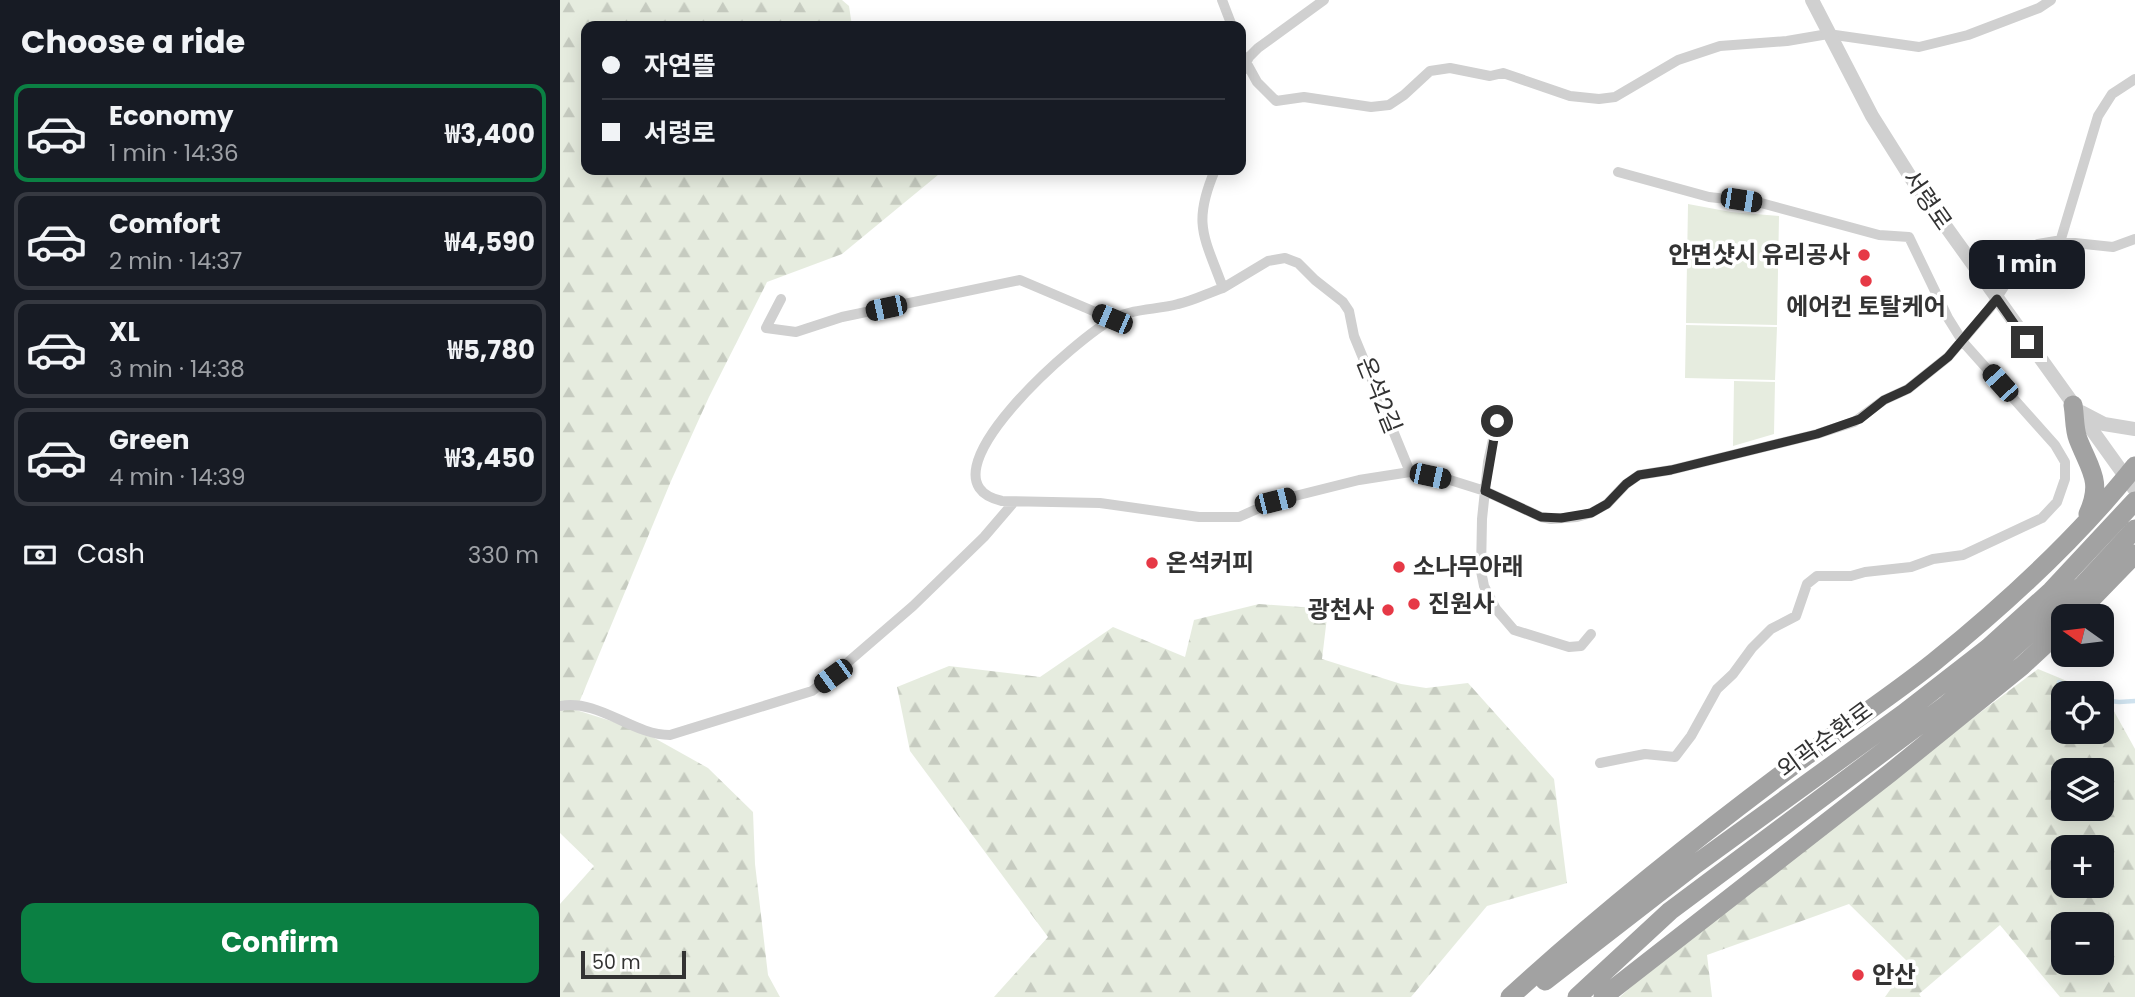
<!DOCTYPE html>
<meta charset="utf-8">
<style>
:root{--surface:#171b24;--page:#20242c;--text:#f1f3f6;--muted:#9ea1a6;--line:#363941;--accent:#0b8043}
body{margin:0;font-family:Poppins,"Noto Sans KR",sans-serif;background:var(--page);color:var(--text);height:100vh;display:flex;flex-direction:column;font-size:26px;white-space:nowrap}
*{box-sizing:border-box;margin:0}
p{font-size:23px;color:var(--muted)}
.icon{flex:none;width:38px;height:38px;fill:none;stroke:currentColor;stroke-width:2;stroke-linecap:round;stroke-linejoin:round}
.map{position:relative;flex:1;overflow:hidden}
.details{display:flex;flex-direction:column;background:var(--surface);width:560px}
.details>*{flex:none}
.guide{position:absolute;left:21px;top:21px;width:665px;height:154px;border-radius:14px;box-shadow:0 4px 18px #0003;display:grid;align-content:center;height:154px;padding:0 21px;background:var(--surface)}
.needle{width:46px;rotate:284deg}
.tools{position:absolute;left:1491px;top:604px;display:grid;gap:14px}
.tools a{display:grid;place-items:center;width:63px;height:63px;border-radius:14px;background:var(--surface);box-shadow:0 4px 18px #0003;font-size:35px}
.scale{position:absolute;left:21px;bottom:18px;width:105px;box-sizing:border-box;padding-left:7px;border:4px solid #333;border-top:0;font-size:19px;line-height:24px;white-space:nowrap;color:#333;-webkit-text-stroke:5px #fff;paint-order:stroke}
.end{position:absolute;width:32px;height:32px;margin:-16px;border:9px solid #333;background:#fff;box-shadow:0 0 0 4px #fff}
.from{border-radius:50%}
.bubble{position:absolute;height:49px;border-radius:14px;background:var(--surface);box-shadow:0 4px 18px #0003;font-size:23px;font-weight:700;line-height:49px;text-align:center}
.car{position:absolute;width:21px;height:42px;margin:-21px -10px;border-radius:9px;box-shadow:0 0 5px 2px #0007;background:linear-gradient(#222 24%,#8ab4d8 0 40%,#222 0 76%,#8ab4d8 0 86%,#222 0)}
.guide b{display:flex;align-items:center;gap:24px;height:66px;font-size:26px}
.guide b+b{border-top:2px solid var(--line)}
.guide i{width:18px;height:18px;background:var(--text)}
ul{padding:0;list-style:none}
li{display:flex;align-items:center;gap:21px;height:98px;margin:0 14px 10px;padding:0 7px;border:4px solid var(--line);border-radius:14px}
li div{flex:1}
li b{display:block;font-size:26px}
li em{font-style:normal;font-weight:700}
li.on{border-color:var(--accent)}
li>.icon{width:63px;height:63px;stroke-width:1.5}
h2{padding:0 21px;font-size:32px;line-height:84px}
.pay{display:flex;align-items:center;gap:18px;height:77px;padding:0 21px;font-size:26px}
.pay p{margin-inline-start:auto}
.button{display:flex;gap:14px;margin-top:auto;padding:14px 21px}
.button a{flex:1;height:80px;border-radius:14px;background:var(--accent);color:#fff;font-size:28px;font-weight:700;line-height:80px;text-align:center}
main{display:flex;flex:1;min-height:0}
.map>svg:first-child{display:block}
.forest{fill:url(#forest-firs);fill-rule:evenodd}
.garden{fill:#e6ecdf}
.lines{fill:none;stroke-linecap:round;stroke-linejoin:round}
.stream{stroke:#cfe2ee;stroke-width:4.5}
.minor{stroke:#d0d0d0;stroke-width:10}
.tertiary{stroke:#d0d0d0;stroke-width:14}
.trunk{stroke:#a2a2a2;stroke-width:19}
.route{stroke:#333;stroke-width:9}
.poi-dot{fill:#e63946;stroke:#fff;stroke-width:2.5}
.labels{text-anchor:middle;stroke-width:7;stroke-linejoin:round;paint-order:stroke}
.street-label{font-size:24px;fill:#333;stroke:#fff}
.poi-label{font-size:24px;font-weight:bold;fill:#333;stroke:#fff;text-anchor:start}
</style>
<main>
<section class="details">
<h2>Choose a ride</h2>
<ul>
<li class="on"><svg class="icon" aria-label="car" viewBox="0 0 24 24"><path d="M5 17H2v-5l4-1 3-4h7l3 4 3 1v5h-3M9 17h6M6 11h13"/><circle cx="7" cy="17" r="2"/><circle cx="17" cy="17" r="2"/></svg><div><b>Economy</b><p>1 min · 14:36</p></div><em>₩3,400</em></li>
<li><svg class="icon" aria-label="car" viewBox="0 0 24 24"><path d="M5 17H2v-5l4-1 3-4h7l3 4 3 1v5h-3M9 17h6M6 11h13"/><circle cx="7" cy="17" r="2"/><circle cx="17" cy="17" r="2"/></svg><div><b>Comfort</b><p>2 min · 14:37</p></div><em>₩4,590</em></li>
<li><svg class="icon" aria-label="car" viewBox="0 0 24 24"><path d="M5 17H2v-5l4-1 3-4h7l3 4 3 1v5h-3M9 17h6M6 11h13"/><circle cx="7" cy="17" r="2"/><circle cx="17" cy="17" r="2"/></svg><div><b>XL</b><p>3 min · 14:38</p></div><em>₩5,780</em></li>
<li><svg class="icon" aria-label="car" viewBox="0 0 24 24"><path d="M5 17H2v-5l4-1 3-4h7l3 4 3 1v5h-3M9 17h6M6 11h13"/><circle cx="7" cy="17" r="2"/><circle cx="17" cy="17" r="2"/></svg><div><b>Green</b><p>4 min · 14:39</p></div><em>₩3,450</em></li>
</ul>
<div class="pay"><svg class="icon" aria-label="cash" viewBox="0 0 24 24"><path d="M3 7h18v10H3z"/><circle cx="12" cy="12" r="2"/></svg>Cash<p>330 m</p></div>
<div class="button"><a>Confirm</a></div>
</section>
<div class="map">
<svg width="1575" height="997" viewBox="0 0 1575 997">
<defs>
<pattern id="forest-firs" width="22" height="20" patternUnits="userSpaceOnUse" patternTransform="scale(1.75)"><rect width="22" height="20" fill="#e6ecdf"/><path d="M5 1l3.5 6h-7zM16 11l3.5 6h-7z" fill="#c6cbc0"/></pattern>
</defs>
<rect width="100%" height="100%" fill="#fff"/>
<!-- forest -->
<path class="forest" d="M 0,0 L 282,0 L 289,6 L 292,26 L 26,26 L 26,170 L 384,170 L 282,254 L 207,282 L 149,397 L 111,481 L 16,710 L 80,730 L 148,768 L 193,812 L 195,864 L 208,975 L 220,997 L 0,997 L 0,904 L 34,866 L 0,833 Z
M 699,604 L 768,609 L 762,659 L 841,684 L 866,688 L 908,683 L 994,779 L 1007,883 L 927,906 L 851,997 L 434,997 L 488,937 L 350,751 L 337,687 L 389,666 L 480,677 L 553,627 L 625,657 L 634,620 Z
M 1478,669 L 1536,693 L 1503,693 L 1503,732 L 1542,732 L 1542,696 L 1546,697 L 1575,749 L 1575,997 L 1500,997 L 1440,925 L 1359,994 L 1361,997 L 1325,997 L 1349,963 L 1289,904 L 1147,955 L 1152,997 L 1060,997 L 1138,925 ZM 1503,770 L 1542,770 L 1542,808 L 1503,808 ZM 1503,847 L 1542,847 L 1542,886 L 1503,886 ZM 1503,924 L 1542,924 L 1542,962 L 1503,962 Z"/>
<!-- garden -->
<path class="garden" d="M 1128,204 L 1171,212 L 1219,216 L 1217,325 L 1126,323 Z
M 1126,325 L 1217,327 L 1215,380 L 1125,378 Z
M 1174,381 L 1215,382 L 1214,434 L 1173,446 Z"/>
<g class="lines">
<!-- stream -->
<path class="stream" d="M 1499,682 L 1522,693
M 1542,700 L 1559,702 L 1575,701"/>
<!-- minor -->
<path class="minor" d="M 662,0 L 672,26
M 681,53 L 697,82 L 716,101 L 744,97 L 811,107 L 829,105 L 844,95 L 870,71 L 890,68 L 930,76 L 943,73 L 1010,96 L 1039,99 L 1055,97 L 1118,60 L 1160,46 L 1227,41 L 1268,34 L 1359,47 L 1408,35 L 1479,8 L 1491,0
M 681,73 L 689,57 L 698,48 L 764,0
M 655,170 C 632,224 644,236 663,288 L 708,261 L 725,258 L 738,263 L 755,280 L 783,302 L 789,311 L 794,336 L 850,472 L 890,480 L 925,491 L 981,517 L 991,519 L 1017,517 L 1031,513 L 1047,504 L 1066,484 L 1079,475 L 1111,470 L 1257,434 L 1294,422 L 1324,400 L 1348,389 L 1388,357 L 1430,308 L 1466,253 L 1478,244 L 1496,241 L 1553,247 L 1575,239
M 1500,242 L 1538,116 L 1552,94 L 1575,79
M 663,288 C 648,293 633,301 618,304 C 596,310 576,308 555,318 C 521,334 351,481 442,501 L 540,503 L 639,517 L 679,517 L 715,501 L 799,480 L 850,472
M 221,299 L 206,328 L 236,332 L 282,317 L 460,280 L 552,319
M 937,421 L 928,462 L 922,519 L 921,571 L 924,586 L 936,609 L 954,630 L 1009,647 L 1021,646 L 1031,634
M 0,706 C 40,699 72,735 110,735 L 252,691 L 273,675 L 353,606 L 424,537 L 454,502
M 1040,763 L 1085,754 L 1115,757 L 1131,736 L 1157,689 L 1173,674 L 1192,648 L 1211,629 L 1236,616 L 1247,584 L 1257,576 L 1291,576 L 1305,572 L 1351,567 L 1373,559 L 1403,555 L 1482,518 L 1497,502 L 1505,479 L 1505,462 L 1495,445 L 1403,342 L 1388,318 L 1349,237 L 1319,235 L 1201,203 L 1149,197 L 1058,172"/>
<!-- tertiary -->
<path class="tertiary" d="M 1252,0 L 1312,116 L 1351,178 L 1575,490
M 1521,412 L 1544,424 L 1575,429"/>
<!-- trunk -->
<path class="trunk" d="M 1513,405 C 1515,416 1514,429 1518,439 C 1530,470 1543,481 1528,514
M 1515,616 L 1575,554
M 985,981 L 1136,864 L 1343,714 L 1428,648 L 1491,591 L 1575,501
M 950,997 C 1045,910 1146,830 1250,753 C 1291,722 1334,694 1374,662 C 1447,603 1516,540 1575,466
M 1017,997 L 1110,911 L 1386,705 L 1441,659 L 1523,585 L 1575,529
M 1043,997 L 1330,773 L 1462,666 L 1503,628"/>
</g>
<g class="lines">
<!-- route -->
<path class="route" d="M 937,421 L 925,491 L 981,517 L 1001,518 L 1031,513 L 1047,504 L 1066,484 L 1079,475 L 1111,470 L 1257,434 L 1300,419 L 1324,400 L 1348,389 L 1388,357 L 1437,299 L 1467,342"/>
</g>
<!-- markers -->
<g class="poi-dot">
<circle cx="1304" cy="255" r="7"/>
<circle cx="1306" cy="281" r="7"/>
<circle cx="592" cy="563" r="7"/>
<circle cx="839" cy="567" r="7"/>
<circle cx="854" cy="604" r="7"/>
<circle cx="828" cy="610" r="7"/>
<circle cx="1298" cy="975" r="7"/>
</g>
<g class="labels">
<!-- street labels -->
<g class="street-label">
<text transform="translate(1367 200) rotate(55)" y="8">서령로</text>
<text transform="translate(819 395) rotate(68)" y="8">온석2길</text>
<text transform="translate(1265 740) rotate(-36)" y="8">외곽순환로</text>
</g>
<!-- poi labels -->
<g class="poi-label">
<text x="1290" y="263" text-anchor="end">안면샷시 유리공사</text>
<text x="1306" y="315" text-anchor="middle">에어컨 토탈케어</text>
<text x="606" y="571">온석커피</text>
<text x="853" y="575">소나무아래</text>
<text x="868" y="612">진원사</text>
<text x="814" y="618" text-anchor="end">광천사</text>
<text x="1312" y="983">안산</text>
</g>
</g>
</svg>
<div class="tools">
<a><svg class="needle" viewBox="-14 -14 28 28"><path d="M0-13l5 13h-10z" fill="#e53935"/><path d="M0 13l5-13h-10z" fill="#9ea1a6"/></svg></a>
<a><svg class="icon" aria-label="locate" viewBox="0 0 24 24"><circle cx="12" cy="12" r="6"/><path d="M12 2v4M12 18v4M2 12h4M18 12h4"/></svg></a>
<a><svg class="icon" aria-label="layers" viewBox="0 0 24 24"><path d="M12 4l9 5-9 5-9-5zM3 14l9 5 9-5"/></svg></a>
<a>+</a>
<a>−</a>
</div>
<div class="scale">50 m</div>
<i class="end from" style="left:937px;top:421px"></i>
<i class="end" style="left:1467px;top:342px"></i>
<div class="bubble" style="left:1409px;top:240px;width:116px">1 min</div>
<i class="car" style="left:1181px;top:200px;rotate:99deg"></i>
<i class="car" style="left:326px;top:308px;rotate:258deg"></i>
<i class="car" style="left:552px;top:319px;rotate:293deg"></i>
<i class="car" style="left:1440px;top:383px;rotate:318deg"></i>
<i class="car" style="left:870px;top:476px;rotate:102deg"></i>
<i class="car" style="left:715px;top:501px;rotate:76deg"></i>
<i class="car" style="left:273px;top:676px;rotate:234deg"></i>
<div class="guide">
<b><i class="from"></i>자연뜰</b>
<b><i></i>서령로</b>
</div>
</div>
</main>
